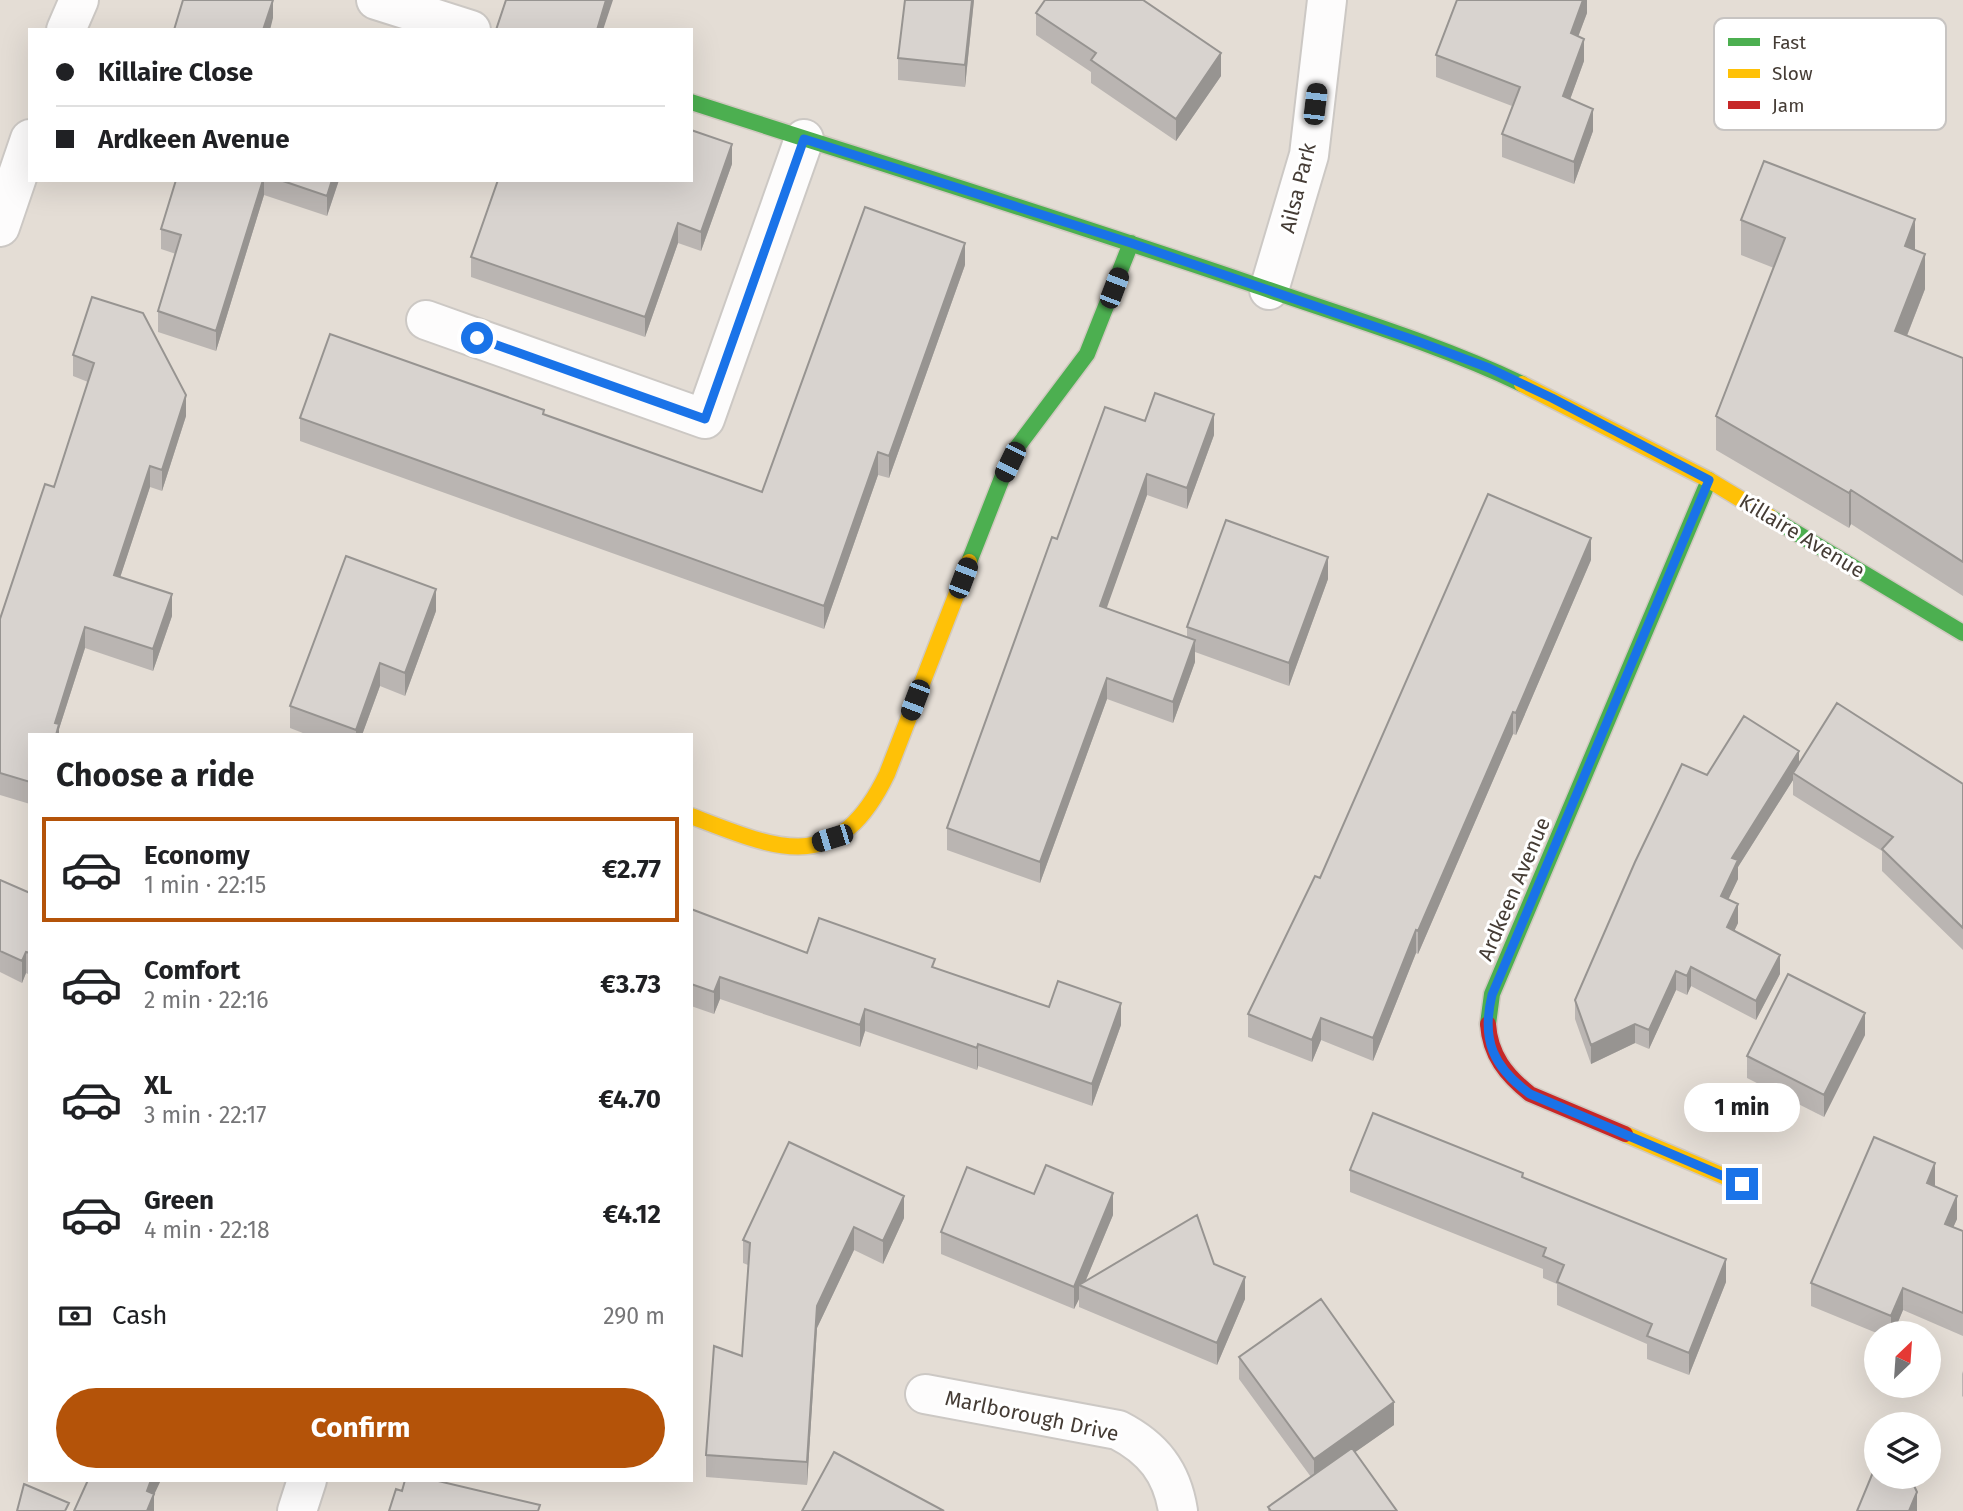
<!DOCTYPE html>
<meta charset="utf-8">
<style>
:root{--surface:#fff;--page:#f6f6f6;--text:#202124;--muted:#757577;--line:#e0e0e0;--accent:#b45309}
body{margin:0;font-family:"Fira Sans",sans-serif;background:var(--page);color:var(--text);height:100vh;display:flex;flex-direction:column;font-size:26px;white-space:nowrap}
*{box-sizing:border-box;margin:0}
p{font-size:23px;color:var(--muted)}
.icon{flex:none;width:38px;height:38px;fill:none;stroke:currentColor;stroke-width:2;stroke-linecap:round;stroke-linejoin:round}
.map{position:relative;flex:1;overflow:hidden}
.drawer{position:absolute;left:28px;top:733px;width:665px;height:749px;display:flex;flex-direction:column;background:var(--surface);border-radius:0px;box-shadow:0 7px 28px #0002}
.drawer>*{flex:none}
.banner{position:absolute;left:28px;top:28px;width:665px;height:154px;border-radius:0px;box-shadow:0 7px 28px #0002;display:grid;align-content:center;height:154px;padding:0 28px;background:var(--surface)}
.needle{width:46px;rotate:25deg}
.fabs{position:absolute;left:1864px;top:1321px;display:grid;gap:14px}
.fabs a{display:grid;place-items:center;width:77px;height:77px;border-radius:50%;background:var(--surface);box-shadow:0 7px 28px #0002;font-size:35px}
.end{position:absolute;width:32px;height:32px;margin:-16px;border:9px solid #1a73e8;background:#fff;box-shadow:0 0 0 4px #fff}
.from{border-radius:50%}
.bubble{position:absolute;height:49px;border-radius:24px;background:var(--surface);box-shadow:0 7px 28px #0002;font-size:23px;font-weight:700;line-height:49px;text-align:center}
.car{position:absolute;width:21px;height:42px;margin:-21px -10px;border-radius:9px;box-shadow:0 0 5px 2px #0007;background:linear-gradient(#222 24%,#8ab4d8 0 40%,#222 0 76%,#8ab4d8 0 86%,#222 0)}
.banner b{display:flex;align-items:center;gap:24px;height:66px;font-size:26px}
.banner b+b{border-top:2px solid var(--line)}
.banner i{width:18px;height:18px;background:var(--text)}
ul{padding:0;list-style:none}
li{display:flex;align-items:center;gap:21px;height:105px;margin:0 14px 10px;padding:0 14px;border:4px solid transparent;border-radius:0px}
li div{flex:1}
li b{display:block;font-size:26px}
li em{font-style:normal;font-weight:700}
li.selected{border-color:var(--accent)}
li>.icon{width:63px;height:63px;stroke-width:1.5}
h2{padding:0 28px;font-size:32px;line-height:84px}
.pay{display:flex;align-items:center;gap:18px;height:77px;padding:0 28px;font-size:26px}
.pay p{margin-inline-start:auto}
.primary-button{display:flex;gap:14px;margin-top:auto;padding:14px 28px}
.primary-button a{flex:1;height:80px;border-radius:42px;background:var(--accent);color:#fff;font-size:28px;font-weight:700;line-height:80px;text-align:center}
.map>svg:first-child{display:block}
.residential{fill:#e4ddd5;fill-rule:evenodd}
.lines{fill:none;stroke-linecap:round;stroke-linejoin:round}
.street-casing{stroke:#ccc8c4;stroke-width:42}
.fast-casing{stroke:#d1c9c0;stroke-width:19}
.slow-casing{stroke:#d1c9c0;stroke-width:19}
.jam-casing{stroke:#d1c9c0;stroke-width:19}
.street{stroke:#fdfcfc;stroke-width:38}
.fast{stroke:#4caf50;stroke-width:16}
.slow{stroke:#ffc107;stroke-width:16}
.jam{stroke:#c62828;stroke-width:16}
.wall{fill:#bab5b2}
.shaded-wall{fill:#979491}
.building{fill:#d8d3cf;stroke:#979491;stroke-width:2}
.route{stroke:#1a73e8;stroke-width:9}
.labels{text-anchor:middle;stroke-width:6;stroke-linejoin:round;paint-order:stroke}
.street-label{font-size:21px;fill:#453c35;stroke:#fff}
.key{fill:#fff;stroke:#c7c4c2;stroke-width:2}
.key-label{font-size:19px;fill:#453c35}
</style>
<div class="map">
<svg width="1963" height="1511" viewBox="0 0 1963 1511">
<rect width="100%" height="100%" fill="#f0ece8"/>
<!-- residential -->
<path class="residential" d="M 0,0 L 1963,0 L 1963,1511 L 0,1511 ZM 30,30 L 691,30 L 691,180 L 30,180 ZM 30,735 L 691,735 L 691,1480 L 30,1480 ZM 1876,1334 L 1928,1334 L 1928,1386 L 1876,1386 ZM 1876,1424 L 1928,1424 L 1928,1477 L 1876,1477 Z"/>
<g class="lines">
<!-- street casing -->
<g class="street-casing">
<path id="street" d="M 376,0 L 471,30
M 66,30 L 79,0
M 0,227 L 30,139
M 1269,290 L 1309,155 L 1327,0
M 426,320 L 705,419 L 804,139
M 925,1394 L 1118,1430 C 1153,1448 1172,1472 1178,1511
M 297,1511 L 307,1480"/>
</g>
<!-- fast casing -->
<g class="fast-casing">
<path id="fast" d="M 691,102 C 877,162 1064,220 1249,283 C 1340,315 1434,342 1522,384
M 1770,517 L 1963,633
M 969,562 L 1002,478 L 1018,446 L 1087,354 L 1131,243
M 1488,1024 L 1492,994 L 1709,480"/>
</g>
<!-- slow casing -->
<g class="slow-casing">
<path id="slow" d="M 1522,384 L 1709,480 L 1770,517
M 691,816 C 777,849 837,878 887,774 L 969,562
M 1625,1134 L 1742,1184"/>
</g>
<!-- jam casing -->
<g class="jam-casing">
<path id="jam" d="M 1488,1024 C 1490,1055 1506,1075 1530,1094 L 1625,1134"/>
</g>
<!-- street -->
<use href="#street" class="street"/>
<!-- fast -->
<use href="#fast" class="fast"/>
<!-- slow -->
<use href="#slow" class="slow"/>
<!-- jam -->
<use href="#jam" class="jam"/>
</g>
<!-- wall -->
<path class="wall" d="M 974,0 L 965,87 L 898,80 L 898,58 Z
M 1587,0 L 1587,13 L 1578,36 L 1584,61 L 1570,99 L 1593,131 L 1574,184 L 1502,157 L 1502,134 L 1512,106 L 1436,77 L 1436,55 Z
M 1036,13 L 1221,76 L 1176,141 L 1091,83 L 1091,72 L 1036,35 Z
M 732,164 L 701,251 L 678,243 L 645,337 L 471,277 L 471,257 Z
M 176,180 L 339,180 L 327,216 L 264,195 L 216,351 L 158,332 L 158,311 L 176,254 L 161,249 L 161,229 Z
M 1741,220 L 1915,250 L 1925,289 L 1907,336 L 1963,358 L 1963,596 L 1851,524 L 1849,528 L 1716,450 L 1716,416 L 1774,268 L 1741,255 Z
M 965,265 L 889,478 L 878,475 L 824,629 L 300,441 L 300,418 L 544,415 L 762,492 Z
M 92,297 L 186,416 L 162,491 L 150,487 L 120,577 L 172,616 L 153,671 L 85,648 L 59,729 L 59,735 L 30,735 L 30,804 L 0,795 L 0,619 L 54,487 L 88,382 L 73,376 L 73,355 Z
M 1145,421 L 1214,435 L 1187,509 L 1147,495 L 1106,608 L 1187,638 L 1187,627 L 1328,579 L 1289,686 L 1195,652 L 1195,662 L 1173,723 L 1107,699 L 1040,883 L 947,850 L 947,828 L 1057,539 Z
M 1591,560 L 1516,735 L 1513,734 L 1418,954 L 1416,953 L 1373,1061 L 1321,1040 L 1312,1062 L 1248,1037 L 1248,1014 L 1320,878 Z
M 436,611 L 405,696 L 380,686 L 362,735 L 308,735 L 290,728 L 290,706 Z
M 1799,764 L 1963,784 L 1963,950 L 1882,871 L 1882,851 L 1793,795 L 1793,780 L 1738,867 L 1738,879 L 1728,899 L 1738,923 L 1734,931 L 1780,974 L 1756,1020 L 1691,986 L 1687,995 L 1676,990 L 1649,1049 L 1635,1043 L 1591,1064 L 1575,1019 L 1575,1000 L 1707,775 Z
M 0,880 L 30,893 L 30,975 L 26,973 L 22,983 L 0,972 Z
M 691,909 L 807,953 L 935,968 L 1049,1007 L 1121,1025 L 1092,1106 L 978,1066 L 977,1070 L 865,1031 L 860,1047 L 720,999 L 714,1014 L 691,1006 Z
M 1865,1035 L 1824,1117 L 1747,1078 L 1747,1056 Z
M 1350,1170 L 1523,1178 L 1726,1282 L 1689,1375 L 1647,1359 L 1647,1344 L 1557,1305 L 1557,1284 L 1543,1278 L 1543,1269 L 1350,1192 Z
M 1935,1185 L 1935,1186 L 1957,1219 L 1953,1227 L 1963,1231 L 1963,1336 L 1903,1310 L 1893,1334 L 1879,1334 L 1811,1306 L 1811,1283 Z
M 1034,1194 L 1113,1215 L 1086,1280 L 1214,1264 L 1245,1299 L 1217,1365 L 1079,1307 L 1079,1299 L 1074,1309 L 941,1254 L 941,1232 Z
M 904,1218 L 883,1264 L 854,1250 L 817,1328 L 807,1485 L 706,1477 L 706,1455 L 742,1356 L 748,1265 L 743,1263 L 743,1240 Z
M 1239,1357 L 1394,1425 L 1355,1452 L 1397,1511 L 1268,1511 L 1268,1507 L 1311,1477 L 1239,1379 Z
M 1963,1371 L 1963,1397 L 1962,1396 L 1962,1374 Z"/>
<!-- shaded-wall -->
<path class="shaded-wall" d="M 273,0 L 273,18 L 270,30 L 263,30 Z
M 606,0 L 613,0 L 603,30 L 597,30 Z
M 972,0 L 974,0 L 965,87 L 965,65 Z
M 1583,0 L 1587,0 L 1587,13 L 1571,56 L 1571,33 Z
M 1584,39 L 1584,61 L 1563,119 L 1563,96 Z
M 1221,53 L 1221,76 L 1176,141 L 1176,119 Z
M 1593,109 L 1593,131 L 1574,184 L 1574,162 Z
M 732,144 L 732,164 L 701,251 L 701,232 Z
M 263,180 L 264,180 L 264,195 L 216,351 L 216,331 Z
M 332,180 L 339,180 L 327,216 L 327,196 Z
M 1915,219 L 1915,254 L 1905,246 Z
M 678,223 L 678,243 L 645,337 L 645,317 Z
M 965,243 L 965,265 L 889,478 L 889,456 Z
M 1925,254 L 1925,289 L 1895,366 L 1895,331 Z
M 186,395 L 186,416 L 162,491 L 162,470 Z
M 1214,414 L 1214,435 L 1187,509 L 1187,488 Z
M 878,452 L 878,475 L 824,629 L 824,606 Z
M 150,466 L 150,487 L 114,596 L 114,575 Z
M 1147,474 L 1147,495 L 1100,627 L 1100,606 Z
M 1851,490 L 1851,524 L 1849,528 L 1849,493 Z
M 1591,538 L 1591,560 L 1516,735 L 1516,713 Z
M 1328,557 L 1328,579 L 1289,686 L 1289,663 Z
M 436,589 L 436,611 L 405,696 L 405,673 Z
M 172,594 L 172,616 L 153,671 L 153,649 Z
M 85,627 L 85,648 L 59,729 L 59,735 L 55,735 L 55,723 Z
M 1195,640 L 1195,662 L 1173,723 L 1173,702 Z
M 380,663 L 380,686 L 362,735 L 356,735 L 356,730 Z
M 1107,678 L 1107,699 L 1040,883 L 1040,862 Z
M 1513,712 L 1513,734 L 1418,954 L 1418,931 Z
M 1799,751 L 1799,770 L 1793,773 L 1793,780 L 1738,867 L 1738,879 L 1721,915 L 1721,896 L 1732,858 Z
M 1738,904 L 1738,923 L 1727,946 L 1727,927 Z
M 1416,930 L 1416,953 L 1373,1061 L 1373,1038 Z
M 26,952 L 26,973 L 22,983 L 22,961 Z
M 1780,955 L 1780,974 L 1756,1020 L 1756,1001 Z
M 1691,967 L 1691,986 L 1687,995 L 1687,976 Z
M 1676,971 L 1676,990 L 1649,1049 L 1649,1030 Z
M 720,977 L 720,999 L 714,1014 L 714,992 Z
M 1121,1003 L 1121,1025 L 1092,1106 L 1092,1084 Z
M 865,1009 L 865,1031 L 860,1047 L 860,1025 Z
M 1865,1013 L 1865,1035 L 1824,1117 L 1824,1095 Z
M 1321,1018 L 1321,1040 L 1312,1062 L 1312,1040 Z
M 1635,1024 L 1635,1043 L 1591,1064 L 1591,1045 Z
M 978,1044 L 978,1066 L 977,1070 L 977,1048 Z
M 1935,1163 L 1935,1185 L 1927,1205 L 1927,1183 Z
M 1113,1193 L 1113,1215 L 1083,1287 L 1079,1285 L 1079,1299 L 1074,1309 L 1074,1287 Z
M 904,1196 L 904,1218 L 883,1264 L 883,1241 Z
M 1957,1196 L 1957,1219 L 1945,1246 L 1945,1224 Z
M 854,1227 L 854,1250 L 817,1328 L 807,1485 L 807,1462 L 817,1306 Z
M 1726,1259 L 1726,1282 L 1689,1375 L 1689,1353 Z
M 1245,1277 L 1245,1299 L 1217,1365 L 1217,1343 Z
M 1903,1288 L 1903,1310 L 1893,1334 L 1891,1334 L 1891,1316 Z
M 1394,1402 L 1394,1425 L 1314,1481 L 1314,1459 Z
M 151,1480 L 161,1480 L 154,1495 L 154,1511 L 147,1511 L 147,1491 Z
M 1917,1492 L 1917,1511 L 1909,1511 Z"/>
<!-- building -->
<path class="building" d="M 183,0 L 273,0 L 263,30 L 174,30 Z
M 506,0 L 606,0 L 597,30 L 496,30 Z
M 905,0 L 972,0 L 965,65 L 898,58 Z
M 1045,0 L 1143,0 L 1221,53 L 1176,119 L 1091,60 L 1096,53 L 1036,13 Z
M 1457,0 L 1583,0 L 1571,33 L 1584,39 L 1563,96 L 1593,109 L 1574,162 L 1502,134 L 1520,87 L 1436,55 Z
M 691,130 L 732,144 L 701,232 L 678,223 L 645,317 L 471,257 L 498,180 L 691,180 Z
M 1764,161 L 1915,219 L 1905,246 L 1925,254 L 1895,331 L 1963,358 L 1963,562 L 1851,490 L 1849,493 L 1716,416 L 1785,238 L 1741,220 Z
M 176,180 L 263,180 L 216,331 L 158,311 L 181,235 L 161,229 Z
M 280,180 L 332,180 L 327,196 Z
M 865,207 L 965,243 L 889,456 L 878,452 L 824,606 L 300,418 L 330,334 L 544,410 L 543,414 L 762,492 Z
M 92,297 L 143,313 L 186,395 L 162,470 L 150,466 L 114,575 L 172,594 L 153,649 L 85,627 L 55,723 L 59,724 L 56,735 L 30,735 L 30,782 L 0,773 L 0,619 L 45,484 L 54,487 L 94,363 L 73,355 Z
M 1155,393 L 1214,414 L 1187,488 L 1147,474 L 1100,606 L 1195,640 L 1173,702 L 1107,678 L 1040,862 L 947,828 L 1052,537 L 1057,539 L 1105,407 L 1145,421 Z
M 1488,494 L 1591,538 L 1516,713 L 1513,712 L 1418,931 L 1416,930 L 1373,1038 L 1321,1018 L 1312,1040 L 1248,1014 L 1315,876 L 1320,878 Z
M 1226,520 L 1328,557 L 1289,663 L 1187,627 Z
M 346,556 L 436,589 L 405,673 L 380,663 L 356,730 L 290,706 Z
M 1837,703 L 1963,784 L 1963,928 L 1882,849 L 1893,837 L 1793,773 Z
M 1744,716 L 1799,751 L 1732,858 L 1738,860 L 1721,896 L 1738,904 L 1727,927 L 1780,955 L 1756,1001 L 1691,967 L 1687,976 L 1676,971 L 1649,1030 L 1635,1024 L 1591,1045 L 1575,1000 L 1635,862 L 1682,764 L 1707,775 Z
M 0,880 L 30,893 L 30,953 L 26,952 L 22,961 L 0,951 Z
M 691,909 L 807,953 L 819,918 L 935,959 L 932,967 L 1049,1007 L 1058,981 L 1121,1003 L 1092,1084 L 978,1044 L 977,1048 L 865,1009 L 860,1025 L 720,977 L 714,992 L 691,984 Z
M 1788,974 L 1865,1013 L 1824,1095 L 1747,1056 Z
M 1373,1113 L 1523,1173 L 1522,1177 L 1726,1259 L 1689,1353 L 1647,1336 L 1652,1324 L 1557,1282 L 1564,1265 L 1543,1256 L 1546,1248 L 1350,1170 Z
M 1874,1137 L 1935,1163 L 1927,1183 L 1957,1196 L 1945,1224 L 1963,1231 L 1963,1313 L 1903,1288 L 1891,1316 L 1811,1283 Z
M 789,1142 L 904,1196 L 883,1241 L 854,1227 L 817,1306 L 807,1462 L 706,1455 L 714,1346 L 742,1356 L 750,1243 L 743,1240 Z
M 1046,1165 L 1113,1193 L 1074,1287 L 941,1232 L 967,1167 L 1034,1194 Z
M 1197,1215 L 1214,1264 L 1245,1277 L 1217,1343 L 1079,1285 Z
M 1321,1299 L 1394,1402 L 1314,1459 L 1239,1357 Z
M 1352,1448 L 1397,1511 L 1271,1511 L 1268,1507 Z
M 834,1452 L 944,1511 L 802,1511 Z
M 1876,1465 L 1876,1477 L 1910,1477 L 1917,1492 L 1909,1511 L 1857,1511 Z
M 88,1480 L 151,1480 L 147,1491 L 154,1494 L 147,1511 L 74,1511 Z
M 405,1480 L 434,1480 L 540,1505 L 538,1511 L 389,1511 L 396,1489 L 402,1491 Z
M 24,1484 L 69,1503 L 65,1511 L 17,1511 Z"/>
<g class="lines">
<!-- route -->
<path class="route" d="M 477,338 L 705,419 L 804,139 L 1131,243 L 1417,341 L 1489,368 L 1552,398 L 1709,480 L 1492,995 C 1481,1040 1493,1067 1530,1094 L 1742,1184"/>
</g>
<g class="labels">
<!-- street labels -->
<g class="street-label">
<text transform="translate(1298 188) rotate(-76)" y="7">Ailsa Park</text>
<text transform="translate(1802 536) rotate(31)" y="7">Killaire Avenue</text>
<text transform="translate(1514 889) rotate(-67)" y="7">Ardkeen Avenue</text>
<text transform="translate(1032 1416) rotate(12)" y="7">Marlborough Drive</text>
</g>
</g>
<!-- legend -->
<rect x="1714" y="18" width="232" height="112" rx="10" class="key"/>
<rect x="1728" y="38" width="32" height="8" fill="#4caf50"/>
<rect x="1728" y="69" width="32" height="9" fill="#ffc107"/>
<rect x="1728" y="101" width="32" height="8" fill="#c62828"/>
<g class="key-label">
<text x="1772" y="49">Fast</text>
<text x="1772" y="80">Slow</text>
<text x="1772" y="112">Jam</text>
</g>
</svg>
<div class="fabs">
<a><svg class="needle" viewBox="-14 -14 28 28"><path d="M0-13l5 13h-10z" fill="#e53935"/><path d="M0 13l5-13h-10z" fill="#757577"/></svg></a>
<a><svg class="icon" aria-label="layers" viewBox="0 0 24 24"><path d="M12 4l9 5-9 5-9-5zM3 14l9 5 9-5"/></svg></a>
</div>
<i class="end from" style="left:477px;top:338px"></i>
<i class="end" style="left:1742px;top:1184px"></i>
<div class="bubble" style="left:1684px;top:1083px;width:116px">1 min</div>
<i class="car" style="left:1315px;top:104px;rotate:7deg"></i>
<i class="car" style="left:1114px;top:288px;rotate:21deg"></i>
<i class="car" style="left:1010px;top:462px;rotate:206deg"></i>
<i class="car" style="left:963px;top:578px;rotate:21deg"></i>
<i class="car" style="left:915px;top:700px;rotate:201deg"></i>
<i class="car" style="left:832px;top:838px;rotate:253deg"></i>
<div class="banner">
<b><i class="from"></i>Killaire Close</b>
<b><i></i>Ardkeen Avenue</b>
</div>
<section class="drawer">
<h2>Choose a ride</h2>
<ul>
<li class="selected"><svg class="icon" aria-label="car" viewBox="0 0 24 24"><path d="M5 17H2v-5l4-1 3-4h7l3 4 3 1v5h-3M9 17h6M6 11h13"/><circle cx="7" cy="17" r="2"/><circle cx="17" cy="17" r="2"/></svg><div><b>Economy</b><p>1 min · 22:15</p></div><em>€2.77</em></li>
<li><svg class="icon" aria-label="car" viewBox="0 0 24 24"><path d="M5 17H2v-5l4-1 3-4h7l3 4 3 1v5h-3M9 17h6M6 11h13"/><circle cx="7" cy="17" r="2"/><circle cx="17" cy="17" r="2"/></svg><div><b>Comfort</b><p>2 min · 22:16</p></div><em>€3.73</em></li>
<li><svg class="icon" aria-label="car" viewBox="0 0 24 24"><path d="M5 17H2v-5l4-1 3-4h7l3 4 3 1v5h-3M9 17h6M6 11h13"/><circle cx="7" cy="17" r="2"/><circle cx="17" cy="17" r="2"/></svg><div><b>XL</b><p>3 min · 22:17</p></div><em>€4.70</em></li>
<li><svg class="icon" aria-label="car" viewBox="0 0 24 24"><path d="M5 17H2v-5l4-1 3-4h7l3 4 3 1v5h-3M9 17h6M6 11h13"/><circle cx="7" cy="17" r="2"/><circle cx="17" cy="17" r="2"/></svg><div><b>Green</b><p>4 min · 22:18</p></div><em>€4.12</em></li>
</ul>
<div class="pay"><svg class="icon" aria-label="cash" viewBox="0 0 24 24"><path d="M3 7h18v10H3z"/><circle cx="12" cy="12" r="2"/></svg>Cash<p>290 m</p></div>
<div class="primary-button"><a>Confirm</a></div>
</section>
</div>
